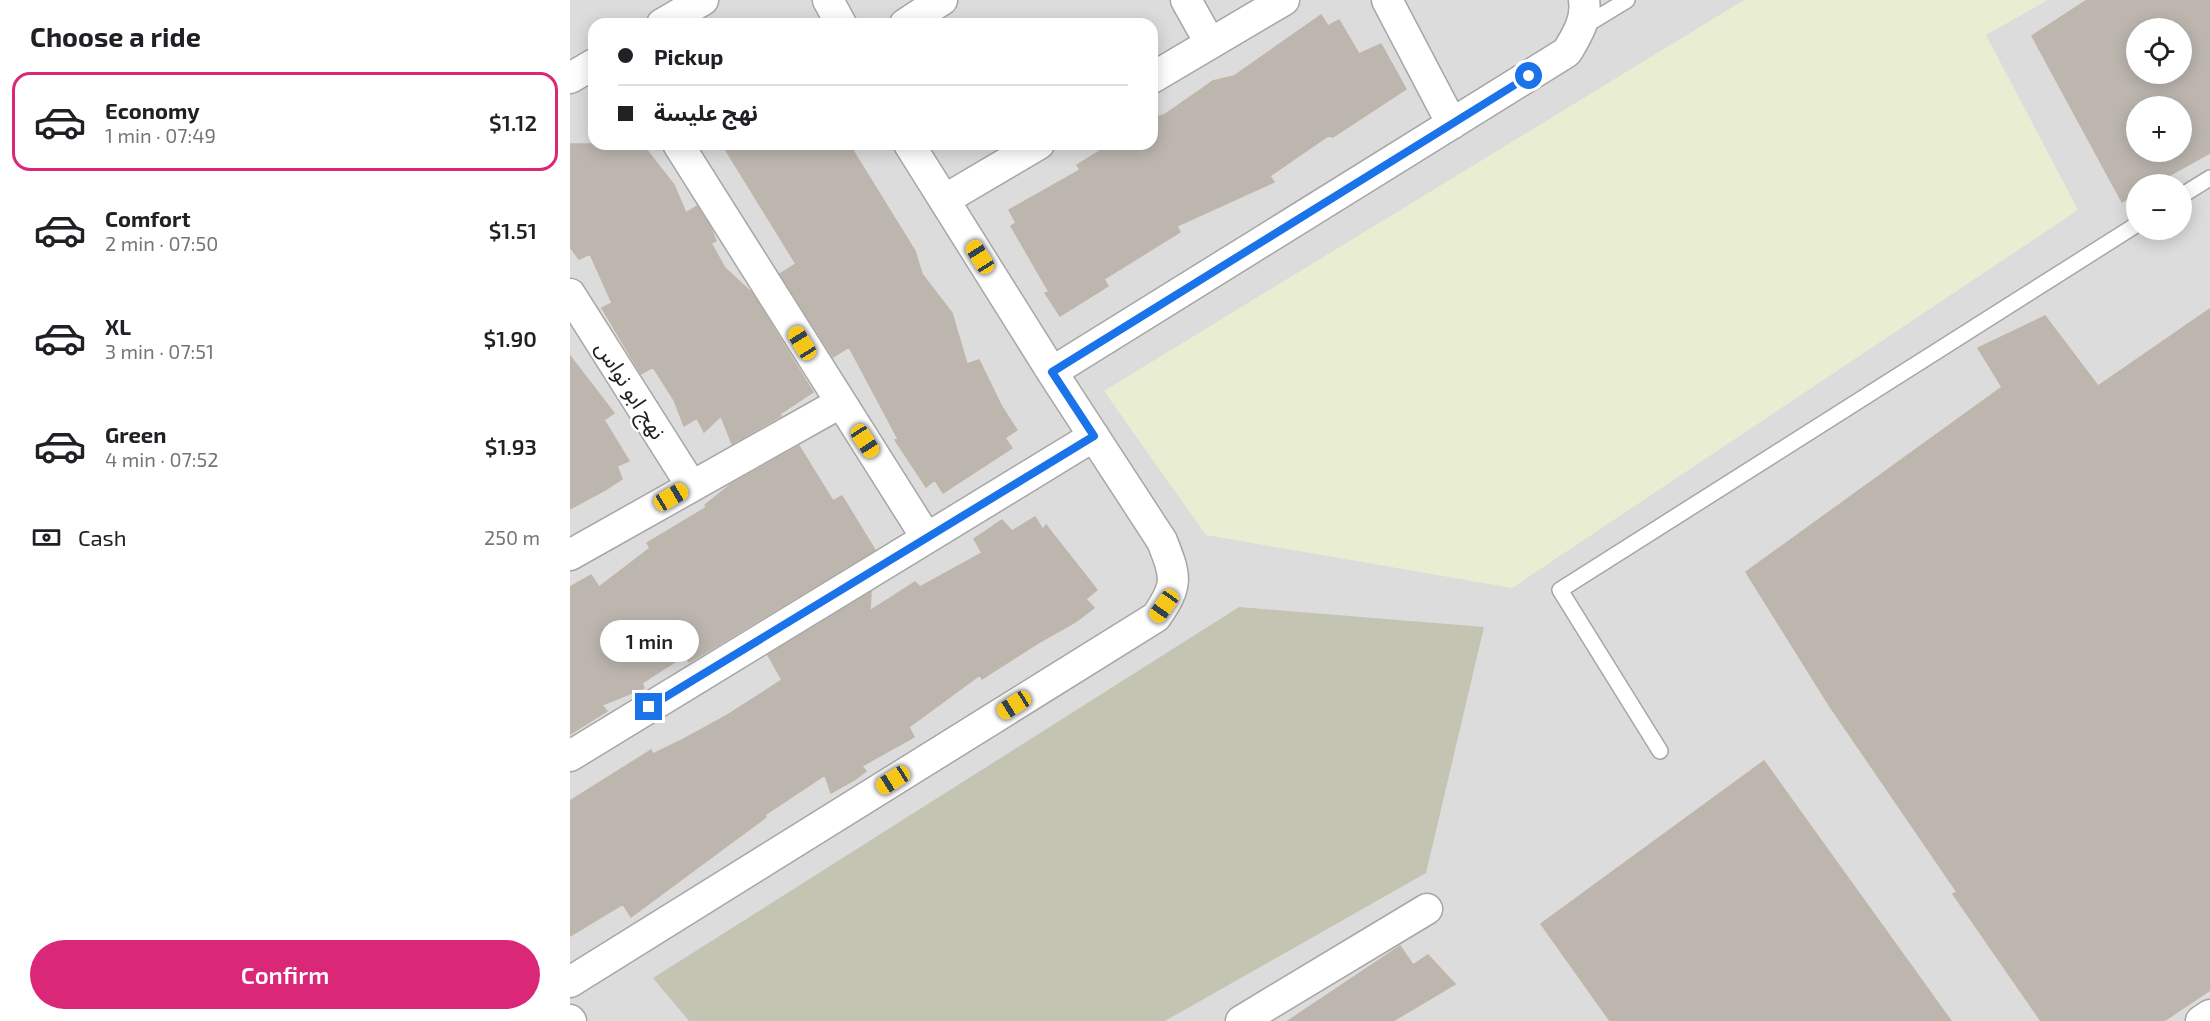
<!DOCTYPE html>
<meta charset="utf-8">
<style>
:root{--surface:#fff;--page:#f2f2f2;--text:#202124;--muted:#757577;--line:#e0e0e0;--accent:#db2777}
body{margin:0;font-family:"Exo 2","Noto Sans Arabic",sans-serif;background:var(--page);color:var(--text);height:100vh;display:flex;flex-direction:column;font-size:22px;white-space:nowrap}
*{box-sizing:border-box;margin:0}
p{font-size:20px;color:var(--muted)}
.icon{flex:none;width:33px;height:33px;fill:none;stroke:currentColor;stroke-width:2;stroke-linecap:round;stroke-linejoin:round}
.map{position:relative;flex:1;overflow:hidden}
.panel{display:flex;flex-direction:column;background:var(--surface);width:570px}
.panel>*{flex:none}
.guide{position:absolute;left:18px;top:18px;width:570px;height:132px;border-radius:18px;box-shadow:0 3px 15px #0003;display:grid;align-content:center;height:132px;padding:0 30px;background:var(--surface)}
.tools{position:absolute;left:1556px;top:18px;display:grid;gap:12px}
.tools a{display:grid;place-items:center;width:66px;height:66px;border-radius:50%;background:var(--surface);box-shadow:0 3px 15px #0003;font-size:30px}
.end{position:absolute;width:27px;height:27px;margin:-14px;border:8px solid #1a73e8;background:#fff;box-shadow:0 0 0 3px #fff}
.from{border-radius:50%}
.bubble{position:absolute;height:42px;border-radius:21px;background:var(--surface);box-shadow:0 3px 15px #0003;font-size:20px;font-weight:600;line-height:42px;text-align:center}
.car{position:absolute;width:18px;height:36px;margin:-18px -9px;border-radius:8px;box-shadow:0 0 4px 2px #0007;background:linear-gradient(#f5c518 24%,#345 0 40%,#f5c518 0 76%,#345 0 86%,#f5c518 0)}
.guide b{display:flex;align-items:center;gap:21px;height:57px;font-size:22px}
.guide b+b{border-top:2px solid var(--line)}
.guide i{width:15px;height:15px;background:var(--text)}
ul{padding:0;list-style:none}
li{display:flex;align-items:center;gap:18px;height:99px;margin:0 12px 9px;padding:0 18px;border:3px solid transparent;border-radius:18px}
li div{flex:1}
li b{display:block;font-size:22px}
li em{font-style:normal;font-weight:600}
li.current{border-color:var(--accent)}
li>.icon{width:54px;height:54px;stroke-width:1.5}
h2{padding:0 30px;font-size:27px;line-height:72px}
.pay{display:flex;align-items:center;gap:15px;height:66px;padding:0 30px;font-size:22px}
.pay p{margin-inline-start:auto}
.cta{display:flex;gap:12px;margin-top:auto;padding:12px 30px}
.cta a{flex:1;height:69px;border-radius:36px;background:var(--accent);color:#fff;font-size:24px;font-weight:600;line-height:69px;text-align:center}
main{display:flex;flex:1;min-height:0}
.map>svg:first-child{display:block}
.residential{fill:#dddcdc;fill-rule:evenodd}
.construction{fill:#c3c4b2}
.farmland{fill:#e9edd2}
.building{fill:#bcb6af;stroke:#c1b5a9;stroke-width:1.5;fill-rule:evenodd}
.lines{fill:none;stroke-linecap:round;stroke-linejoin:round}
.lane-casing{stroke:#a6a6a6;stroke-width:18}
.street-casing{stroke:#a6a6a6;stroke-width:33}
.lane{stroke:#fff;stroke-width:15}
.street{stroke:#fff;stroke-width:30}
.route{stroke:#1a73e8;stroke-width:8}
.labels{text-anchor:middle;stroke-width:4.5;stroke-linejoin:round;paint-order:stroke}
.street-label{font-size:22px;fill:#1f1f1f;stroke:#fff}
</style>
<main>
<section class="panel">
<h2>Choose a ride</h2>
<ul>
<li class="current"><svg class="icon" aria-label="car" viewBox="0 0 24 24"><path d="M5 17H2v-5l4-1 3-4h7l3 4 3 1v5h-3M9 17h6M6 11h13"/><circle cx="7" cy="17" r="2"/><circle cx="17" cy="17" r="2"/></svg><div><b>Economy</b><p>1 min · 07:49</p></div><em>$1.12</em></li>
<li><svg class="icon" aria-label="car" viewBox="0 0 24 24"><path d="M5 17H2v-5l4-1 3-4h7l3 4 3 1v5h-3M9 17h6M6 11h13"/><circle cx="7" cy="17" r="2"/><circle cx="17" cy="17" r="2"/></svg><div><b>Comfort</b><p>2 min · 07:50</p></div><em>$1.51</em></li>
<li><svg class="icon" aria-label="car" viewBox="0 0 24 24"><path d="M5 17H2v-5l4-1 3-4h7l3 4 3 1v5h-3M9 17h6M6 11h13"/><circle cx="7" cy="17" r="2"/><circle cx="17" cy="17" r="2"/></svg><div><b>XL</b><p>3 min · 07:51</p></div><em>$1.90</em></li>
<li><svg class="icon" aria-label="car" viewBox="0 0 24 24"><path d="M5 17H2v-5l4-1 3-4h7l3 4 3 1v5h-3M9 17h6M6 11h13"/><circle cx="7" cy="17" r="2"/><circle cx="17" cy="17" r="2"/></svg><div><b>Green</b><p>4 min · 07:52</p></div><em>$1.93</em></li>
</ul>
<div class="pay"><svg class="icon" aria-label="cash" viewBox="0 0 24 24"><path d="M3 7h18v10H3z"/><circle cx="12" cy="12" r="2"/></svg>Cash<p>250 m</p></div>
<div class="cta"><a>Confirm</a></div>
</section>
<div class="map">
<svg width="1640" height="1021" viewBox="0 0 1640 1021">
<rect width="100%" height="100%" fill="#f0ede6"/>
<!-- residential -->
<path class="residential" d="M 0,0 L 1640,0 L 1640,1021 L 0,1021 ZM 24,24 L 582,24 L 582,144 L 24,144 ZM 1566,28 L 1611,28 L 1611,74 L 1566,74 ZM 1566,106 L 1611,106 L 1611,152 L 1566,152 ZM 1566,184 L 1611,184 L 1611,230 L 1566,230 Z"/>
<!-- construction -->
<path class="construction" d="M 669,607 L 914,627 L 856,873 L 595,1021 L 119,1021 L 83,978 Z"/>
<!-- farmland -->
<path class="farmland" d="M 1174,0 L 1478,0 L 1416,35 L 1508,210 L 942,588 L 636,535 L 534,391 Z"/>
<!-- building -->
<path class="building" d="M 1517,0 L 1640,0 L 1640,153 L 1584,184 L 1566,184 L 1566,194 L 1552,202 L 1462,36 ZM 1566,28 L 1611,28 L 1611,74 L 1566,74 ZM 1566,106 L 1611,106 L 1611,152 L 1566,152 Z
M 751,15 L 758,26 L 769,20 L 789,54 L 811,44 L 836,89 L 763,137 L 758,136 L 700,176 L 704,182 L 607,226 L 610,232 L 534,279 L 538,286 L 490,316 L 475,293 L 479,292 L 441,226 L 446,223 L 439,210 L 510,170 L 507,165 L 541,144 L 582,144 L 582,118 L 594,115 L 643,81 L 664,76 Z
M 0,144 L 72,144 L 104,185 L 116,213 L 127,206 L 141,228 L 146,241 L 141,243 L 155,268 L 182,293 L 243,392 L 210,414 L 211,416 L 162,444 L 151,416 L 134,432 L 127,418 L 114,426 L 104,400 L 83,367 L 71,374 L 32,308 L 42,303 L 20,254 L 9,259 L 0,247 Z
M 152,144 L 279,144 L 345,251 L 352,274 L 382,313 L 397,364 L 409,360 L 432,407 L 447,430 L 435,438 L 442,448 L 373,493 L 365,480 L 356,487 L 325,440 L 328,439 L 279,347 L 263,357 L 210,274 L 226,264 Z
M 1640,309 L 1640,990 L 1594,1021 L 1471,1021 L 1383,894 L 1387,892 L 1259,705 L 1176,572 L 1432,387 L 1408,348 L 1475,316 L 1528,386 Z
M 0,356 L 44,413 L 34,420 L 59,461 L 47,466 L 52,479 L 35,490 L 0,509 Z
M 229,446 L 263,501 L 272,496 L 305,550 L 143,648 L 119,662 L 115,655 L 72,683 L 74,688 L 32,705 L 37,711 L 0,734 L 0,587 L 21,575 L 29,587 L 80,548 L 77,543 L 137,507 L 135,505 L 161,484 Z
M 465,517 L 473,530 L 476,525 L 527,590 L 516,599 L 524,608 L 505,622 L 468,643 L 412,679 L 410,675 L 339,727 L 344,737 L 292,766 L 296,771 L 284,780 L 261,793 L 255,775 L 195,815 L 196,817 L 61,917 L 53,904 L 0,936 L 0,801 L 81,750 L 83,754 L 112,740 L 156,716 L 212,680 L 198,655 L 301,592 L 300,611 L 345,582 L 350,587 L 412,553 L 404,539 L 432,520 L 442,531 Z
M 1194,761 L 1381,1021 L 1040,1021 L 971,924 Z
M 830,946 L 843,965 L 858,955 L 885,984 L 823,1021 L 718,1021 Z"/>
<g class="lines">
<!-- lane casing -->
<g class="lane-casing">
<path id="lane" d="M 1011,28 L 1057,0
M 1611,196 L 1640,178
M 1090,751 L 990,590 L 1566,225"/>
</g>
<!-- street casing -->
<g class="street-casing">
<path id="street" d="M 258,0 L 271,24
M 616,0 L 640,43
M 817,0 L 882,124
M 92,24 L 133,0
M 335,24 L 372,0
M 0,78 L 24,64
M 582,78 L 714,0
M 108,144 L 356,537
M 374,200 L 469,144
M 0,294 L 121,485
M 482,372 L 997,52 C 1007,35 1017,20 1014,0
M 0,555 L 270,403
M 0,756 L 524,436
M 0,982 L 586,617 C 609,584 606,577 592,541 L 482,372 L 339,144
M 0,1020 L 1,1021
M 671,1021 L 857,909
M 1631,1021 L 1640,1015"/>
</g>
<!-- lane -->
<use href="#lane" class="lane"/>
<!-- street -->
<use href="#street" class="street"/>
</g>
<g class="lines">
<!-- route -->
<path class="route" d="M 79,707 L 524,436 L 482,372 L 959,76"/>
</g>
<g class="labels">
<!-- street labels -->
<g class="street-label">
<text transform="translate(61 390) rotate(58)" y="8">نهج ابو نواس</text>
</g>
</g>
</svg>
<div class="tools">
<a><svg class="icon" aria-label="locate" viewBox="0 0 24 24"><circle cx="12" cy="12" r="6"/><path d="M12 2v4M12 18v4M2 12h4M18 12h4"/></svg></a>
<a>+</a>
<a>−</a>
</div>
<i class="end from" style="left:959px;top:76px"></i>
<i class="end" style="left:79px;top:707px"></i>
<div class="bubble" style="left:30px;top:620px;width:99px">1 min</div>
<i class="car" style="left:410px;top:257px;rotate:328deg"></i>
<i class="car" style="left:232px;top:343px;rotate:328deg"></i>
<i class="car" style="left:295px;top:441px;rotate:147deg"></i>
<i class="car" style="left:101px;top:497px;rotate:60deg"></i>
<i class="car" style="left:594px;top:606px;rotate:215deg"></i>
<i class="car" style="left:444px;top:705px;rotate:238deg"></i>
<i class="car" style="left:323px;top:780px;rotate:238deg"></i>
<div class="guide">
<b><i class="from"></i>Pickup</b>
<b><i></i>نهج عليسة</b>
</div>
</div>
</main>
